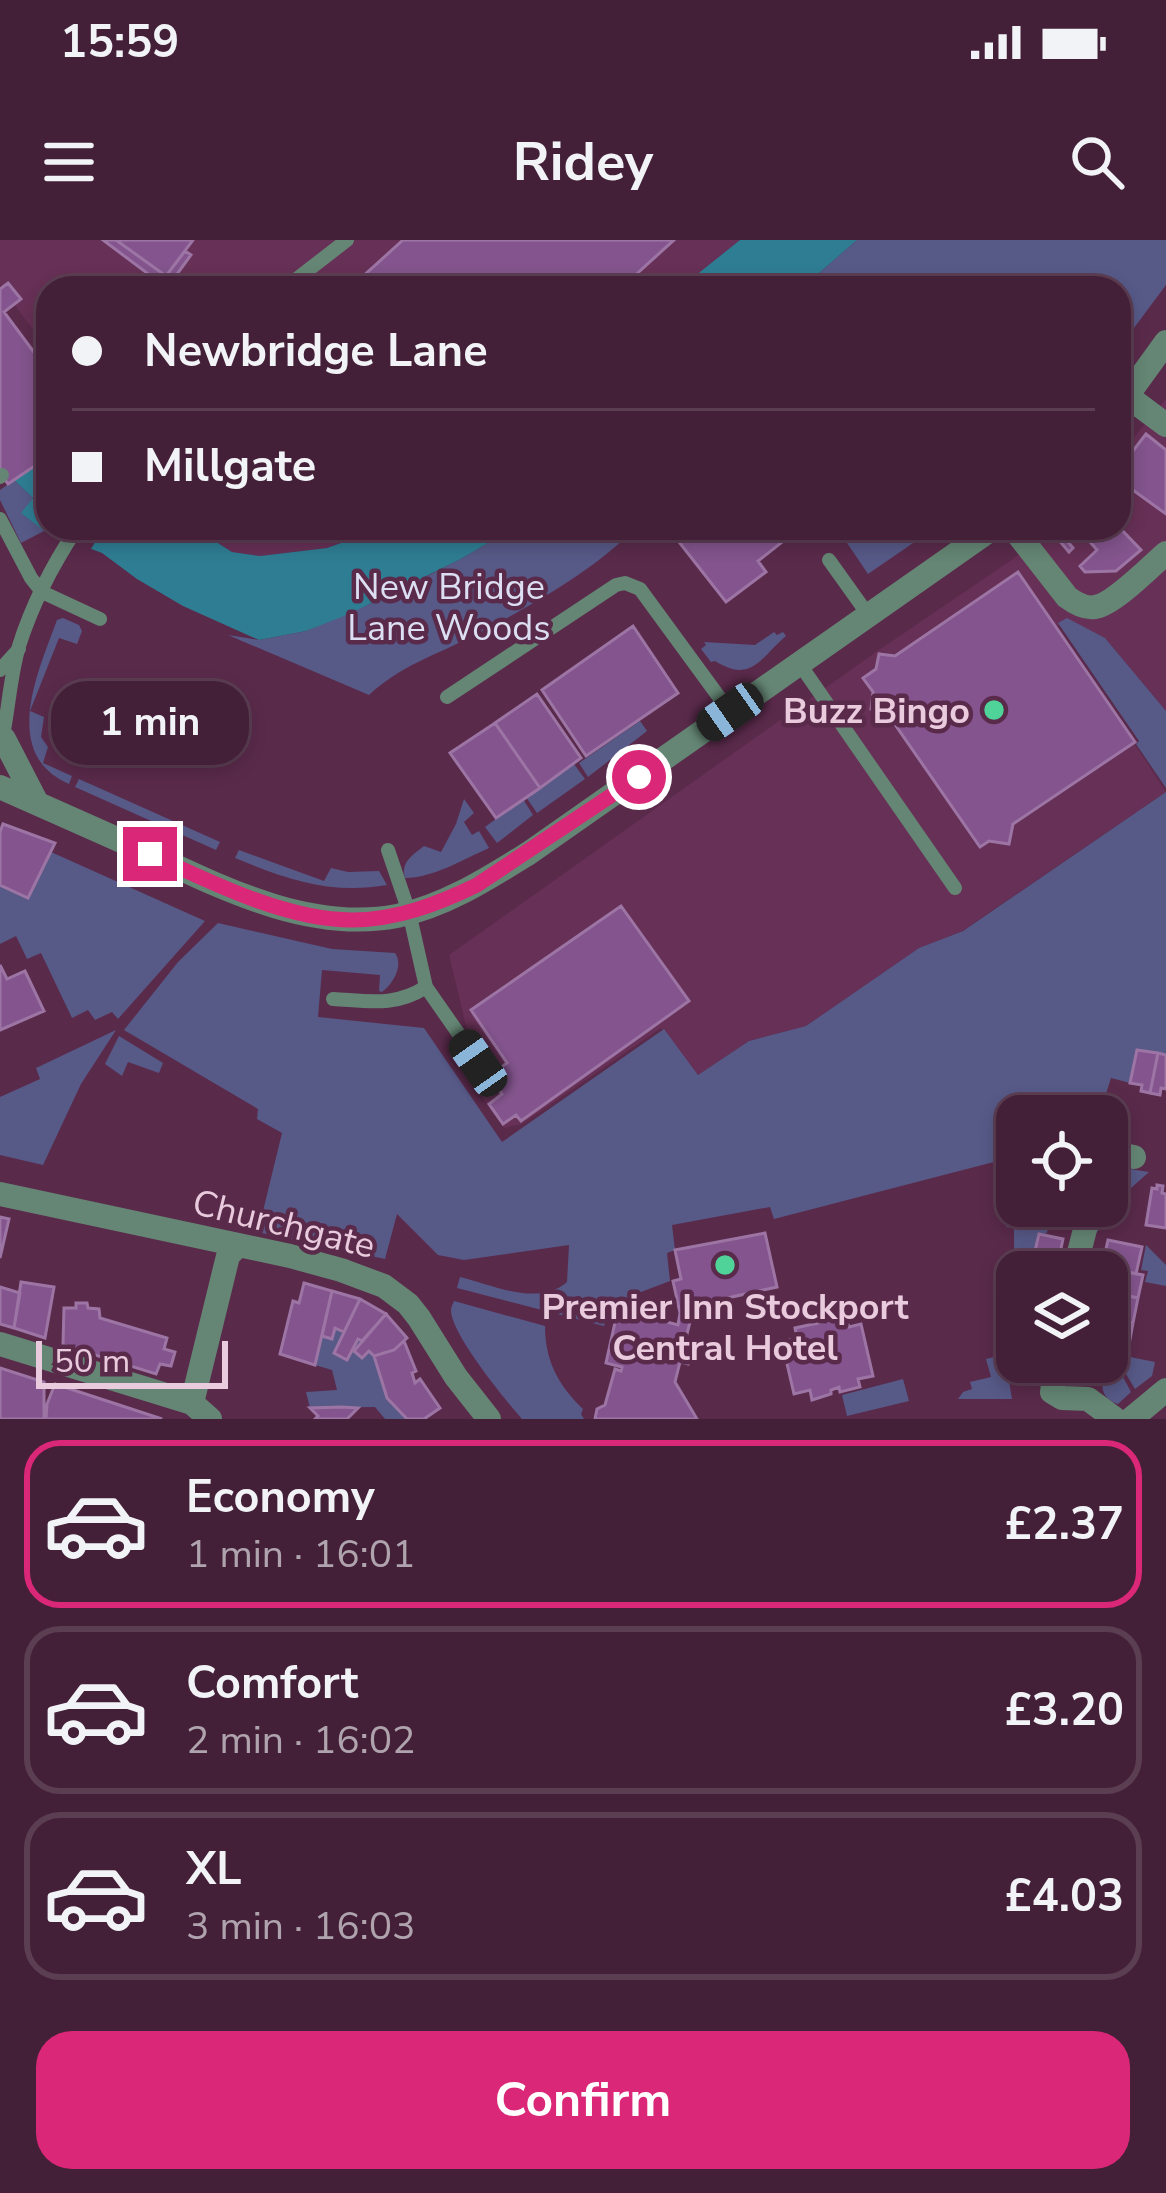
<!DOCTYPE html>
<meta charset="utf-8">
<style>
:root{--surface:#442038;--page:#4b2840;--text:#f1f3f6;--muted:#afa3ae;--line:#5c3e53;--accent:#db2777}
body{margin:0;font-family:"Nunito Sans",sans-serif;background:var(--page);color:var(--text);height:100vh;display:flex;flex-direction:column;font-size:45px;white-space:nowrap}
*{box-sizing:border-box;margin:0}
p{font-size:39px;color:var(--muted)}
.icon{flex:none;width:66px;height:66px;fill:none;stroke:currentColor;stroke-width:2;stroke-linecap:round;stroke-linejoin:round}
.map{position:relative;height:1179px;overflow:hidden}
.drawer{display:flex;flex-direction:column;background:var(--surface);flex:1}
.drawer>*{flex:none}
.banner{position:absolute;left:36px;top:36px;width:1095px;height:264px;border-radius:36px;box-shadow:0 6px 18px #0003,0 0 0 3px var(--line);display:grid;align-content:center;height:264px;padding:0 36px;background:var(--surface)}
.controls{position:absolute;left:996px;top:855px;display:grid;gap:24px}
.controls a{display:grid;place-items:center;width:132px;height:132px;border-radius:24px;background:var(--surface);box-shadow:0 6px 18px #0003,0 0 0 3px var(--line);font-size:60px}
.scale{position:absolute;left:36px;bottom:30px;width:192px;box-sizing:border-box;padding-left:12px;border:6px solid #e9cbdd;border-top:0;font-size:33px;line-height:42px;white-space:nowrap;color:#e9cbdd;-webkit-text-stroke:9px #5a2a4b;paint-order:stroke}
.end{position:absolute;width:54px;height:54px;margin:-27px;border:15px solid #db2777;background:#fff;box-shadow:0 0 0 6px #fff}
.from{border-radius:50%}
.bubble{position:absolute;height:84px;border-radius:36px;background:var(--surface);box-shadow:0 6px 18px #0003,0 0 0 3px var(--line);font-size:39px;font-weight:700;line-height:84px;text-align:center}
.car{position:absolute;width:36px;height:72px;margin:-36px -18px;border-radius:15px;box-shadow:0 0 9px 3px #0007;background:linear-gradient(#222 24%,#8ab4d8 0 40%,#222 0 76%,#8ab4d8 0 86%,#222 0)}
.banner b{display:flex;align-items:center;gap:42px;height:114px;font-size:45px}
.banner b+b{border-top:3px solid var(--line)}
.banner i{width:30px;height:30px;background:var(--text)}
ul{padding:21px 0 0;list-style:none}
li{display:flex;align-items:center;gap:36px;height:168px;margin:0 24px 18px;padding:0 12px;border:6px solid var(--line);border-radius:36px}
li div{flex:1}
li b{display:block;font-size:45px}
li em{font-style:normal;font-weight:700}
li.selected{border-color:var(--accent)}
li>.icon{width:108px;height:108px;stroke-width:1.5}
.primary-button{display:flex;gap:24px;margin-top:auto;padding:24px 36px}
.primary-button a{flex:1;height:138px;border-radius:36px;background:var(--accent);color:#fff;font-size:48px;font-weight:700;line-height:138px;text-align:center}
.status{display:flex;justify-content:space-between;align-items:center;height:84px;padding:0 60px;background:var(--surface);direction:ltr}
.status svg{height:33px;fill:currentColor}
header{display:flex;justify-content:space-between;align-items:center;height:156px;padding:0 36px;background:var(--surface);font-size:54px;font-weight:700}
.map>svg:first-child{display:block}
.built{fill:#673056}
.green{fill:#575987}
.water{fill:#2f7d93}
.pier{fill:#5a2a4b}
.building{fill:#83548d;stroke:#9d75a5;stroke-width:3}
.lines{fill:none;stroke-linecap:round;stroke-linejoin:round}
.service{stroke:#658674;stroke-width:14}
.minor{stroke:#658674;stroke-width:24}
.tertiary{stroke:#658674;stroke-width:24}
.route{stroke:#db2777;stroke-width:15}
.poi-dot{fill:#50d398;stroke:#5a2a4b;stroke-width:4.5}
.labels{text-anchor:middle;stroke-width:9;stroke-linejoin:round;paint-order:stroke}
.park-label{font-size:36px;fill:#dcdef2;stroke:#5a2a4b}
.poi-label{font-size:36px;font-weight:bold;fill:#e9cbdd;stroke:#5a2a4b;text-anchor:end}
.street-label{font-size:36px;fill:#e9cbdd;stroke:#5a2a4b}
</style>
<div class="status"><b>15:59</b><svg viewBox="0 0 49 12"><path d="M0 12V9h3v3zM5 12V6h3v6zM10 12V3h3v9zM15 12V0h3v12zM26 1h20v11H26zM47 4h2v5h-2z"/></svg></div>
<header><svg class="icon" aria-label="menu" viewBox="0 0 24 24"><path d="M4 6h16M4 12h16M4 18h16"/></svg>Ridey<svg class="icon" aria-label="search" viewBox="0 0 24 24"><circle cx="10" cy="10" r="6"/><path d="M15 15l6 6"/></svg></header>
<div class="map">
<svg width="1166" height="1179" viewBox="0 0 1166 1179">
<rect width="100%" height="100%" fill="#5a2a4b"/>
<!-- built -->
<path class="built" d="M 0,0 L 740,0 L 680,48 L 48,48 L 48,110 L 0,45 Z
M 1166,159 L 1166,471 L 1105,398 L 1057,385 L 1166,552 L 962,691 L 919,708 L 806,786 L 749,801 L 698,835 L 661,788 L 522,884 L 504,888 L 484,860 L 449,715 L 876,412 L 1013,319 L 1051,288 L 1119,288 L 1119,215 Z
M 203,288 L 383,288 L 327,308 L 260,316 L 232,312 L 210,298 Z"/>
<!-- green -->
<path class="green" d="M 857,0 L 1166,0 L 1166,45 L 1119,108 L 1119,48 L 802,48 Z
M 14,240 L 33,258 L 22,273 L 44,291 L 21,303 L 0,260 L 0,250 Z
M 514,288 L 635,288 C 597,329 524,370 473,396 C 436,415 400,426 369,455 L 228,395 L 259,400 L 306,391 L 388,356 L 459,320 Z
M 837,288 L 935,288 L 868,334 Z
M 63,378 L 79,385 L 82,391 L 77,404 L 59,398 L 30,471 L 44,477 L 41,497 L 48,507 L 43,523 L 72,536 L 69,544 C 0,514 38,432 57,380 Z
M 1067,378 L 1105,398 L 1166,471 L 1166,548 L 1136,504 L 1139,501 L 1058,383 Z
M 774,392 L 777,395 L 783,392 L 786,396 C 760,418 752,444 715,421 L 711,422 L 701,409 L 706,405 L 704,402 L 755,405 Z
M 640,481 L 647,491 L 588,537 L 579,523 Z
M 574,524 L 585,539 L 537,573 L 526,557 Z
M 79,539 L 220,602 L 216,610 L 75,547 Z
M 1166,552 L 1166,815 L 1137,810 L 1130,843 L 1111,838 L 1099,876 L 1081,876 L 1077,870 L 1067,876 L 1017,876 L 1017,916 L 774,979 L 770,967 L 672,985 L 675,1010 L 667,1013 L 670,1041 L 612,1063 L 604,1086 L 457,1048 L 460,1037 C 493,1045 538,1067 567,1042 L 569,1005 L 464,1020 L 438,1015 L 397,974 L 385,1019 L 262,993 L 263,971 L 282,893 L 257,879 L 258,869 L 124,790 L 178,722 L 218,683 L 332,709 L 395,713 C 404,725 393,744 382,752 L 379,751 L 380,735 L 322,730 L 318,777 L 424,788 L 502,902 L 664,789 L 698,835 L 749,801 L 806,786 L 919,708 L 963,691 Z
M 464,559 L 474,573 L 464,582 L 472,595 L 479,591 L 489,608 C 464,619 433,638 405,638 C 400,622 413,615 424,606 L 441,612 L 456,584 Z
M 523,559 L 533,575 L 497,603 L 485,587 Z
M 239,610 L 324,641 L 331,628 L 348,632 L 379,631 L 387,645 C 331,655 286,639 235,618 Z
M 51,612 L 205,681 L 118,779 L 112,772 L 95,780 L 88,770 L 72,778 L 41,713 L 27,719 L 16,696 L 0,704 L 0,645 L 28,658 Z
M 116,790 L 81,844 L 43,925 L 0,915 L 0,857 L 40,839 L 36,828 Z
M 119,796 L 163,823 L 159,833 L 128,822 L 122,836 L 105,824 Z
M 1124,928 L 1149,932 L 1114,963 L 1096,994 L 1101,966 L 1107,966 L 1107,952 L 1111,943 L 1130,945 L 1131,938 L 1115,934 Z
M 1017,941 L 1017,966 L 1062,966 L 1050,974 L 1047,993 L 1039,995 L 1031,1028 L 1020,1026 L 1017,1032 L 1017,1122 L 1034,1122 L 1031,1137 L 1015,1138 L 1014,988 L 1006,987 Z
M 1146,1005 L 1166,1025 L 1166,1046 L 1145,1042 L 1148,1031 L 1141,1030 Z
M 454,1061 L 545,1086 C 545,1120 558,1145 583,1169 L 581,1174 L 584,1179 L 522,1179 C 506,1161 450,1093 451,1070 C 451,1067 453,1064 454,1061 Z
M 335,1088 L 362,1101 L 354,1111 L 362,1118 L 369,1111 L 374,1116 L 387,1158 L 407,1179 L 385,1179 L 375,1167 L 310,1168 L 306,1152 L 337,1150 L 332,1130 L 315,1125 L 322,1096 L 332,1099 Z
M 1002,1099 L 1012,1159 L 958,1159 L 963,1152 L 972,1149 L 970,1142 L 991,1137 L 986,1119 L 999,1116 L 995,1101 Z
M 1130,1117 L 1155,1122 L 1152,1136 L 1135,1149 L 1126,1134 Z
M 1105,1130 L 1122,1135 L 1131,1152 L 1118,1164 C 1101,1159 1100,1145 1105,1130 Z
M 903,1139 L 909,1161 L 847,1176 L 842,1155 Z"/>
<!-- water -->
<path class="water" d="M 740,0 L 857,0 L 802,48 L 680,48 Z
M 48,217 L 48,288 L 202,288 L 210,298 L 232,312 L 260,316 L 327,308 L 383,288 L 514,288 L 459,320 L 349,374 L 306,391 L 259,400 L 183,366 L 137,339 L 102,313 L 44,291 L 21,273 L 33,258 L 14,240 Z"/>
<!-- pier -->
<path class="pier" d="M 50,288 L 104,288 L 89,312 L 46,294 Z"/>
<!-- building -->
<path class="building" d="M 103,0 L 116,0 L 166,36 L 185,11 L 191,15 L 167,48 Z
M 116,0 L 193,0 L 166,36 Z
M 403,0 L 674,0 L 621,48 L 350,48 Z
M 8,43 L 21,59 L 4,72 L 48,131 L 48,217 L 8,244 L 0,233 L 0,49 Z
M 1146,194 L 1166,210 L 1166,274 L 1119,240 L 1119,229 Z
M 1119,287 L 1141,310 L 1116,331 L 1085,332 L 1080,326 L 1097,310 L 1085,296 L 1081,299 L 1077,295 L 1068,302 L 1073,308 L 1069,312 L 1057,298 L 1057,288 Z
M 668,288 L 800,288 L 758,321 L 766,332 L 726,362 Z
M 1018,332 L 1135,502 L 1013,584 L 1009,604 L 989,601 L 980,607 L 887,473 L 871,469 L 873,452 L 863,438 L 876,429 L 879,414 L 895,416 Z
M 633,386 L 678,453 L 586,516 L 542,450 Z
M 537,454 L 581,518 L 540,548 L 495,483 Z
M 495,483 L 540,548 L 496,578 L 450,513 Z
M 3,584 L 55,603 L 28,658 L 0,645 L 0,592 Z
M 621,666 L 689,761 L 521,881 L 516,875 L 503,884 L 489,864 L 502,854 L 489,836 L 507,823 L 471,770 Z
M 0,725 L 7,739 L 25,731 L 44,771 L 0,790 Z
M 1137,810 L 1158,813 L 1150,853 L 1141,851 L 1142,845 L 1130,843 Z
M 1158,813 L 1166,815 L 1166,849 L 1161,848 L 1160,855 L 1150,853 Z
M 1157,945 L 1163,946 L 1162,953 L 1166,954 L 1166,988 L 1146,985 L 1152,948 L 1157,949 Z
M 0,977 L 9,979 L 0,1018 Z
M 765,993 L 777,1047 L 705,1063 L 707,1071 L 694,1074 L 693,1070 L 680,1073 L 673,1041 L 681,1039 L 675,1010 Z
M 1039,994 L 1063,999 L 1056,1032 L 1031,1028 Z
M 1108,1000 L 1142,1007 L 1136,1034 L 1102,1027 Z
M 1108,1028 L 1143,1035 L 1138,1058 L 1107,1051 Z
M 21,1042 L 54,1047 L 45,1098 L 14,1088 Z
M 304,1043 L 332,1051 L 315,1125 L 280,1114 L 293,1061 L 299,1063 Z
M 0,1047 L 20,1053 L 14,1088 L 0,1084 Z
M 332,1051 L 360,1059 L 344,1092 L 335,1088 L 332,1099 L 322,1096 Z
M 1107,1051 L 1138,1058 L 1133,1083 L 1107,1077 Z
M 360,1059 L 386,1074 L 362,1101 L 358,1099 L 347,1120 L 334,1113 Z
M 76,1063 L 87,1063 L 88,1068 L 99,1069 L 100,1078 L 167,1098 L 164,1109 L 175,1112 L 171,1126 L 160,1124 L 156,1134 L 63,1105 L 64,1068 L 76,1068 Z
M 618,1069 L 678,1085 L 680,1073 L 693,1070 L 684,1106 L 692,1108 L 688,1124 L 680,1122 L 675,1142 L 697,1179 L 595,1179 L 597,1169 L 605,1165 L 615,1129 L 621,1131 L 622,1127 L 606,1123 Z
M 386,1074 L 407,1098 L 394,1110 L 374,1116 L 369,1111 L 362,1118 L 354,1111 Z
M 846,1077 L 849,1087 L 861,1084 L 873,1136 L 858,1139 L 860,1147 L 840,1152 L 839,1147 L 831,1150 L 831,1154 L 812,1160 L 810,1150 L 794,1154 L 782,1102 L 797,1098 L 795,1088 Z
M 1107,1077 L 1133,1083 L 1129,1105 L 1107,1100 Z
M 1107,1100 L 1129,1105 L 1123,1130 L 1091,1122 L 1107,1122 Z
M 404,1101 L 416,1131 L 412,1133 L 415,1143 L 420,1139 L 440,1168 L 424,1179 L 407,1179 L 387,1158 L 374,1116 L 394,1110 Z
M 0,1128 L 44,1142 L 44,1179 L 0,1179 Z
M 55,1144 L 162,1179 L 46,1179 L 47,1164 Z
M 342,1167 L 358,1168 L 347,1179 L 315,1179 L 318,1176 L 310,1168 Z"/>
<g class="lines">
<!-- service -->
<path class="service" d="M 285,48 L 347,0
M 0,237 L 2,235
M 0,279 L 31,338 L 42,352 L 100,379
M 829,320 L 869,376
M 799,423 L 955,648
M 0,430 L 19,409
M 447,457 L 616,345 L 625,343 L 640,349 L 730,472
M 4,490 C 9,463 11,433 19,406 C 32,365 53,324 77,288
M 388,610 L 409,672 L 426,747 L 479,823
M 333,759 C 369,761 395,767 426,747"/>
<!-- minor -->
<path class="minor" d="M 1127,156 L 1166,185
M 1013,288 L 1067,357 C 1075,363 1085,369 1095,367 C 1113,365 1151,326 1166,313
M 1107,912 L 1115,870
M 1107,912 L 1134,917
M 0,954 L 290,1016 L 341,1030 L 384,1046 L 408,1064 L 419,1078 L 456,1137 L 489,1179
M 1074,1032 L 1091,966
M 0,1104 L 192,1163 L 210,1179
M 1056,1122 L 1052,1152 L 1062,1158 L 1088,1159 L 1115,1179
M 192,1163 L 228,1016 L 238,1005
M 1131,1179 L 1166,1150"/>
<!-- tertiary -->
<path class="tertiary" d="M 1119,167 L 1166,102
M 4,499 L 37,563
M 0,547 C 42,566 84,584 126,603 C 209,641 303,694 397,676 C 445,666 487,639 529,613 L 993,288"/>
</g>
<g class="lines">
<!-- route -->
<path class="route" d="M 150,614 C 210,642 286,680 352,680 C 396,680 438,664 477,645 L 639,537"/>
</g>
<!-- markers -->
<g class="poi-dot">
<circle cx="994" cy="470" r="12"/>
<circle cx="725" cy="1025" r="12"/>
</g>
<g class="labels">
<!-- park labels -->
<g class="park-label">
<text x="449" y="359">New Bridge<tspan x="449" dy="41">Lane Woods</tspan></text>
</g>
<!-- poi labels -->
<g class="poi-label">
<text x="970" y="483">Buzz Bingo</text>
<text x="725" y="1079" text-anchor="middle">Premier Inn Stockport<tspan x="725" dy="41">Central Hotel</tspan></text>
</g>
<!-- street labels -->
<g class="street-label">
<text transform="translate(284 983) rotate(14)" y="13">Churchgate</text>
</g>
</g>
</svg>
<div class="controls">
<a><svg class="icon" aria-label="locate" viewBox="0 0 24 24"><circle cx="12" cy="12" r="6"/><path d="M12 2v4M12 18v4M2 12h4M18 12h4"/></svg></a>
<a><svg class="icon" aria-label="layers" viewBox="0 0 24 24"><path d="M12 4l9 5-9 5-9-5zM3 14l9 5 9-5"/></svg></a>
</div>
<div class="scale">50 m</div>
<i class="end from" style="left:639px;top:537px"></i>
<i class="end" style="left:150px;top:614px"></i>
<div class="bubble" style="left:51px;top:441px;width:198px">1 min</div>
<i class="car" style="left:730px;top:472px;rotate:235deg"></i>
<i class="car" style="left:478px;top:823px;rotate:325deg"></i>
<div class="banner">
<b><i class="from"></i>Newbridge Lane</b>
<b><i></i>Millgate</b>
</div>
</div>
<section class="drawer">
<ul>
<li class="selected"><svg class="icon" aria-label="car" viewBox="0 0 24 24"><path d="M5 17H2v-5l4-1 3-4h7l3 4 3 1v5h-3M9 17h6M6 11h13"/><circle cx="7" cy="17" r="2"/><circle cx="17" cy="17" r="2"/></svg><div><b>Economy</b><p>1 min · 16:01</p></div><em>£2.37</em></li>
<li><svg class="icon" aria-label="car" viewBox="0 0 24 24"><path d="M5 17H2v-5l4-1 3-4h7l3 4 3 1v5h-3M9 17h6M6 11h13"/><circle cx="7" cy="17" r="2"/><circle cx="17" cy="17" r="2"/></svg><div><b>Comfort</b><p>2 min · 16:02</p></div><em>£3.20</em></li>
<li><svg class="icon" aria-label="car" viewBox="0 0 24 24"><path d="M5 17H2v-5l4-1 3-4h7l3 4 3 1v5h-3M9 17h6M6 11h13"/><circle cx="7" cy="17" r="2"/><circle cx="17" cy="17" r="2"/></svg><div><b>XL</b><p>3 min · 16:03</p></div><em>£4.03</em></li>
</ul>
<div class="primary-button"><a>Confirm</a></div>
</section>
